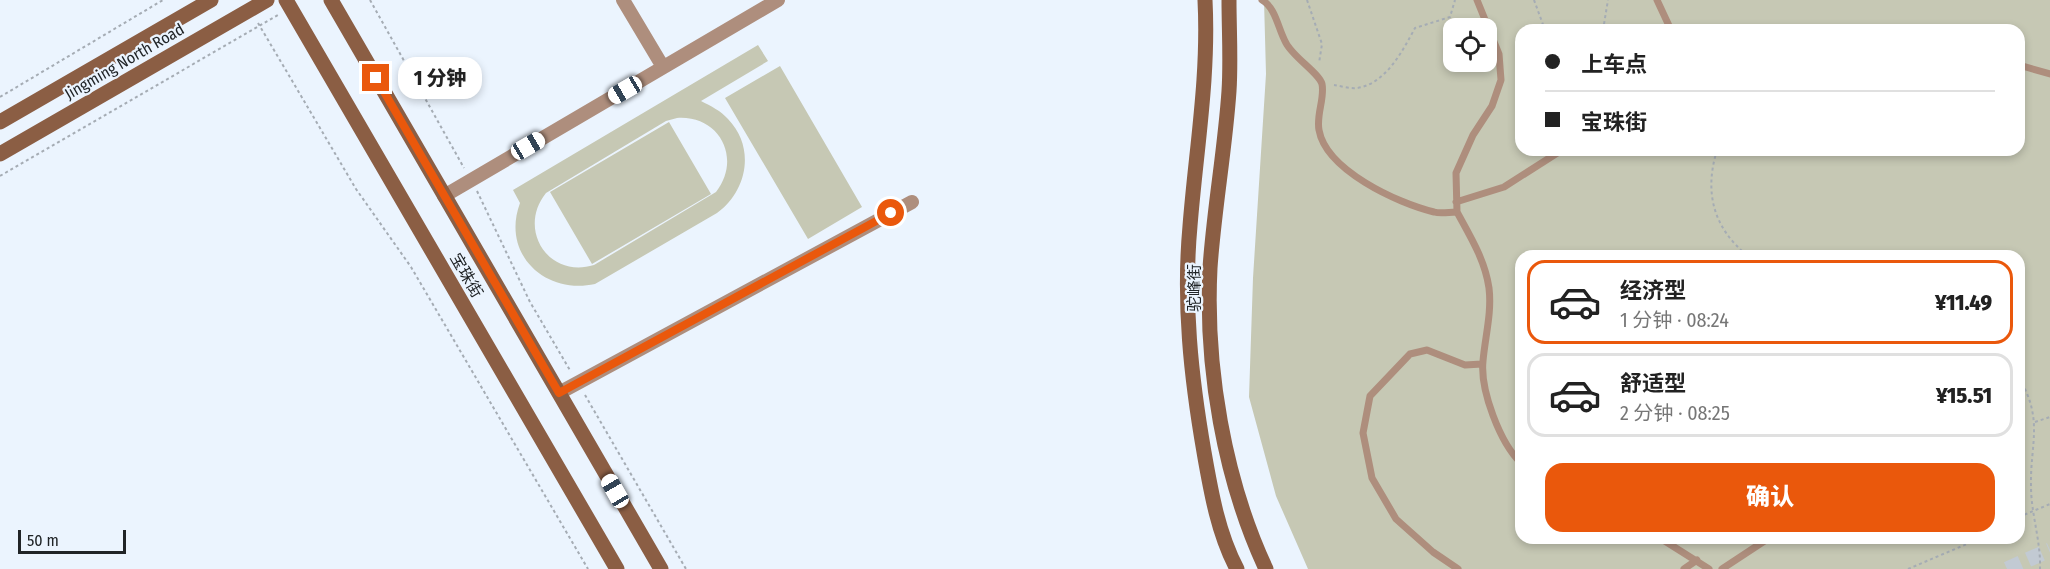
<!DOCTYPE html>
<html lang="zh">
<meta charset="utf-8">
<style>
:root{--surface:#fff;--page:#f6f6f6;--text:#222;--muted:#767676;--line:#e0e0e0;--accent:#ea580c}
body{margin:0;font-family:"Fira Sans Condensed","Noto Sans SC",sans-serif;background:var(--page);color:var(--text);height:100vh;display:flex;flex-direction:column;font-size:22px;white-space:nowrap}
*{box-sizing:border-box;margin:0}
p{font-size:20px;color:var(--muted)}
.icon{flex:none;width:33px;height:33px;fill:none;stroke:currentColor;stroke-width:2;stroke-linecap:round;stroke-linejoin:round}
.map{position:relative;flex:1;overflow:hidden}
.side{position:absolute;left:1515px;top:250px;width:510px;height:294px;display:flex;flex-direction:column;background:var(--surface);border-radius:18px;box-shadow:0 3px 9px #0003}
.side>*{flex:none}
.hud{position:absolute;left:1515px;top:24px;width:510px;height:132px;border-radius:18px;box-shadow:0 3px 9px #0003;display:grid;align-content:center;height:132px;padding:0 30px;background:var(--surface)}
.controls{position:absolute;left:1443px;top:18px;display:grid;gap:12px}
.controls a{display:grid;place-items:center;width:54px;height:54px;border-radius:12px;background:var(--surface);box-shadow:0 3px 9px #0003;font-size:30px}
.scale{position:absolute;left:18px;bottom:15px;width:108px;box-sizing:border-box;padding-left:6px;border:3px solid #202427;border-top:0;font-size:16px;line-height:21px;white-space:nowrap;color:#202427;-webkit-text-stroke:4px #ebf4fe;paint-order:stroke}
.end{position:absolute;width:27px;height:27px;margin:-14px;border:8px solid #ea580c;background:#fff;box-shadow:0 0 0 3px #fff}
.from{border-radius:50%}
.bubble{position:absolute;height:42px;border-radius:18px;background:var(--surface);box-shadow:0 3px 9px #0003;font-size:20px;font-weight:800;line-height:42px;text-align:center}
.car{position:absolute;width:18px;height:36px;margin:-18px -9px;border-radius:8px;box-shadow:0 0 4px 2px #0007;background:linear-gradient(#fff 24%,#345 0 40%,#fff 0 76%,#345 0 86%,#fff 0)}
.hud b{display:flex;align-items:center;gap:21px;height:57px;font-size:22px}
.hud b+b{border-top:2px solid var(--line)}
.hud i{width:15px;height:15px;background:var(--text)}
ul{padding:10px 0 0;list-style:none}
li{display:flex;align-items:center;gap:18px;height:84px;margin:0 12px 9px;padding:0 18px;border:3px solid var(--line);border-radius:18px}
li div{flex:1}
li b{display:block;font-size:22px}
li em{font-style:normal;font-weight:800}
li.selected{border-color:var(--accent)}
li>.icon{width:54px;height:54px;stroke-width:1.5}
.button{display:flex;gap:12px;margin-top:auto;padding:12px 30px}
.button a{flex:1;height:69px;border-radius:18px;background:var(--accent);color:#fff;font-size:24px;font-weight:800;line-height:69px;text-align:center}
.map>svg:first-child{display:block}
.green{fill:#c6c8b4;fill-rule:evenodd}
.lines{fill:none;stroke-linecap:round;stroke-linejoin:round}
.secondary-tunnel{stroke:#c2cad3;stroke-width:15;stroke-dasharray:15 8;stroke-linecap:butt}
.path{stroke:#a5acb4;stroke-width:2;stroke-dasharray:3 3;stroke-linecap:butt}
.lane{stroke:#ae8e7d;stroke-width:7}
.street{stroke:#ae8e7d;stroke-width:14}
.secondary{stroke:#8b5e44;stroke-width:15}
.route{stroke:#ea580c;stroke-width:8}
.labels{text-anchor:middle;stroke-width:4.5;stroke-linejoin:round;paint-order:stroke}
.street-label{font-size:16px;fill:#202427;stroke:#ebf4fe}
</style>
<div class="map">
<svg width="2050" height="569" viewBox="0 0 2050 569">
<rect width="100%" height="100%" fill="#ebf4fe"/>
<!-- green -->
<path class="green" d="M 1264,0 L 2050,0 L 2050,569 L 1308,569 L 1276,496 L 1249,397 L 1253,278 L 1266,74 ZM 1454,28 L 1486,28 L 1486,62 L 1454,62 ZM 1521,30 L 2019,30 L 2019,150 L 1521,150 ZM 1521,256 L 2019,256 L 2019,538 L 1521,538 Z
M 758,45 L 768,61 L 701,101 C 711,106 721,111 728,119 C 756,148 747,191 717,213 L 595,284 C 545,295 501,254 520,203 L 513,190 ZM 677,118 C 720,115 742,159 716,192 L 594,265 C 548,279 517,229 546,193 L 666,121 Z
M 780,66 L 862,207 L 808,239 L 725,98 Z
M 669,122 L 711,194 L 592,264 L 550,192 Z"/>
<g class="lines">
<!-- secondary-tunnel -->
<path class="secondary-tunnel" d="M 2007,569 L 2050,550"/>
<!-- path -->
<path class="path" d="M 370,0 L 464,168
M 1307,0 L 1322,44 L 1319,63
M 1534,0 L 1545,30
M 258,23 L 356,189 L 411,267 L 588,569
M 1603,30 L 1608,0
M 1334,85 C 1341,86 1350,89 1357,88 C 1386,84 1403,50 1415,28 L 1450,17 L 1455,0
M 0,97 L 163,0
M 1717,150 C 1704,192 1713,228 1748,256
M 0,176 L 278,15
M 477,191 L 530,302 L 571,372
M 2019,378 C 2044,419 2030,445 2031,486 C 2031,514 2041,541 2040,569
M 585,395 L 686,569
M 2035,422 L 2050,417
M 2019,517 L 2050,504
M 1908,569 L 1981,538"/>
<!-- lane -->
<path class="lane" d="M 1262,0 C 1276,8 1278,29 1286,43 C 1293,57 1319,73 1322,84 C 1325,98 1316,115 1319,130 C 1326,170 1397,203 1434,212 C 1441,214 1449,212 1457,212 C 1470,236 1485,260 1489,288 C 1492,313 1485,337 1483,361 C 1480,390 1500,443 1521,463
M 1657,0 L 1671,30
M 2019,65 L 2050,74
M 1456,202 L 1504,187 L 1562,150
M 1457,212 L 1456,173 L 1473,135 L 1492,106 L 1501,80 L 1499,54 L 1477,0
M 1660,538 L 1709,569
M 1458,569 L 1433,552 L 1396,519 L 1372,478 L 1363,433 L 1370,396 L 1410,354 L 1427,350 L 1465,365 L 1482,364
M 1684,569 L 1697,560
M 1722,569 L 1769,538"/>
<!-- street -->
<path class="street" d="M 623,0 L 663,67
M 444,196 L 778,0
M 559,393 L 912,202"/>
<!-- secondary -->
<path class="secondary" d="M 286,0 L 617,569
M 331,0 L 661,569
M 1205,0 C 1209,77 1196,150 1190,226 C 1183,303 1191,377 1204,452 C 1211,492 1218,533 1237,569
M 1229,0 C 1229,30 1231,61 1229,91 C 1225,150 1214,209 1210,268 C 1205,367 1224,479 1266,569
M 0,122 L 211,0
M 0,154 L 267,0"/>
</g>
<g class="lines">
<!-- route -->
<path class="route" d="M 376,78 L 559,393 L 891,213"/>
</g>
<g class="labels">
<!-- street labels -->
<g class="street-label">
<text transform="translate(124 61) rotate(-30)" y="6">Jingming North Road</text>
<text transform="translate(467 275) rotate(60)" y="6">宝珠街</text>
<text transform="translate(1194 288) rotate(-90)" y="6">驼峰街</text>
</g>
</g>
</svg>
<div class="controls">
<a><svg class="icon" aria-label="locate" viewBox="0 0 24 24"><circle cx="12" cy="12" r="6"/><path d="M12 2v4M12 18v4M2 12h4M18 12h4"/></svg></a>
</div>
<div class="scale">50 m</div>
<i class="end from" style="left:891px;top:213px"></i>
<i class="end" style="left:376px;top:78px"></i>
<div class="bubble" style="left:398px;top:57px;width:84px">1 分钟</div>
<i class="car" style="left:625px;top:90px;rotate:240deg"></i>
<i class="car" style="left:528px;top:146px;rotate:60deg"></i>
<i class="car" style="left:615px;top:491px;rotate:330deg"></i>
<div class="hud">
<b><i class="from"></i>上车点</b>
<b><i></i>宝珠街</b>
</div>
<section class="side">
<ul>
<li class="selected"><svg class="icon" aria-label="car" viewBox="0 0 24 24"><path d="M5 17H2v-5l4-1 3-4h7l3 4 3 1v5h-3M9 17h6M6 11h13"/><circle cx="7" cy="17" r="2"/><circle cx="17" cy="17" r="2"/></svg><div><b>经济型</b><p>1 分钟 · 08:24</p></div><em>¥11.49</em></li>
<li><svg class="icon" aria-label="car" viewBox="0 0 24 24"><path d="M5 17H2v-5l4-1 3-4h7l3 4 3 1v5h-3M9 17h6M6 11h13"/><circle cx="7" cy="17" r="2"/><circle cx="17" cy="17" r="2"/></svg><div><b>舒适型</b><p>2 分钟 · 08:25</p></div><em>¥15.51</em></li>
</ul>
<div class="button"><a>确认</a></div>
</section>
</div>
